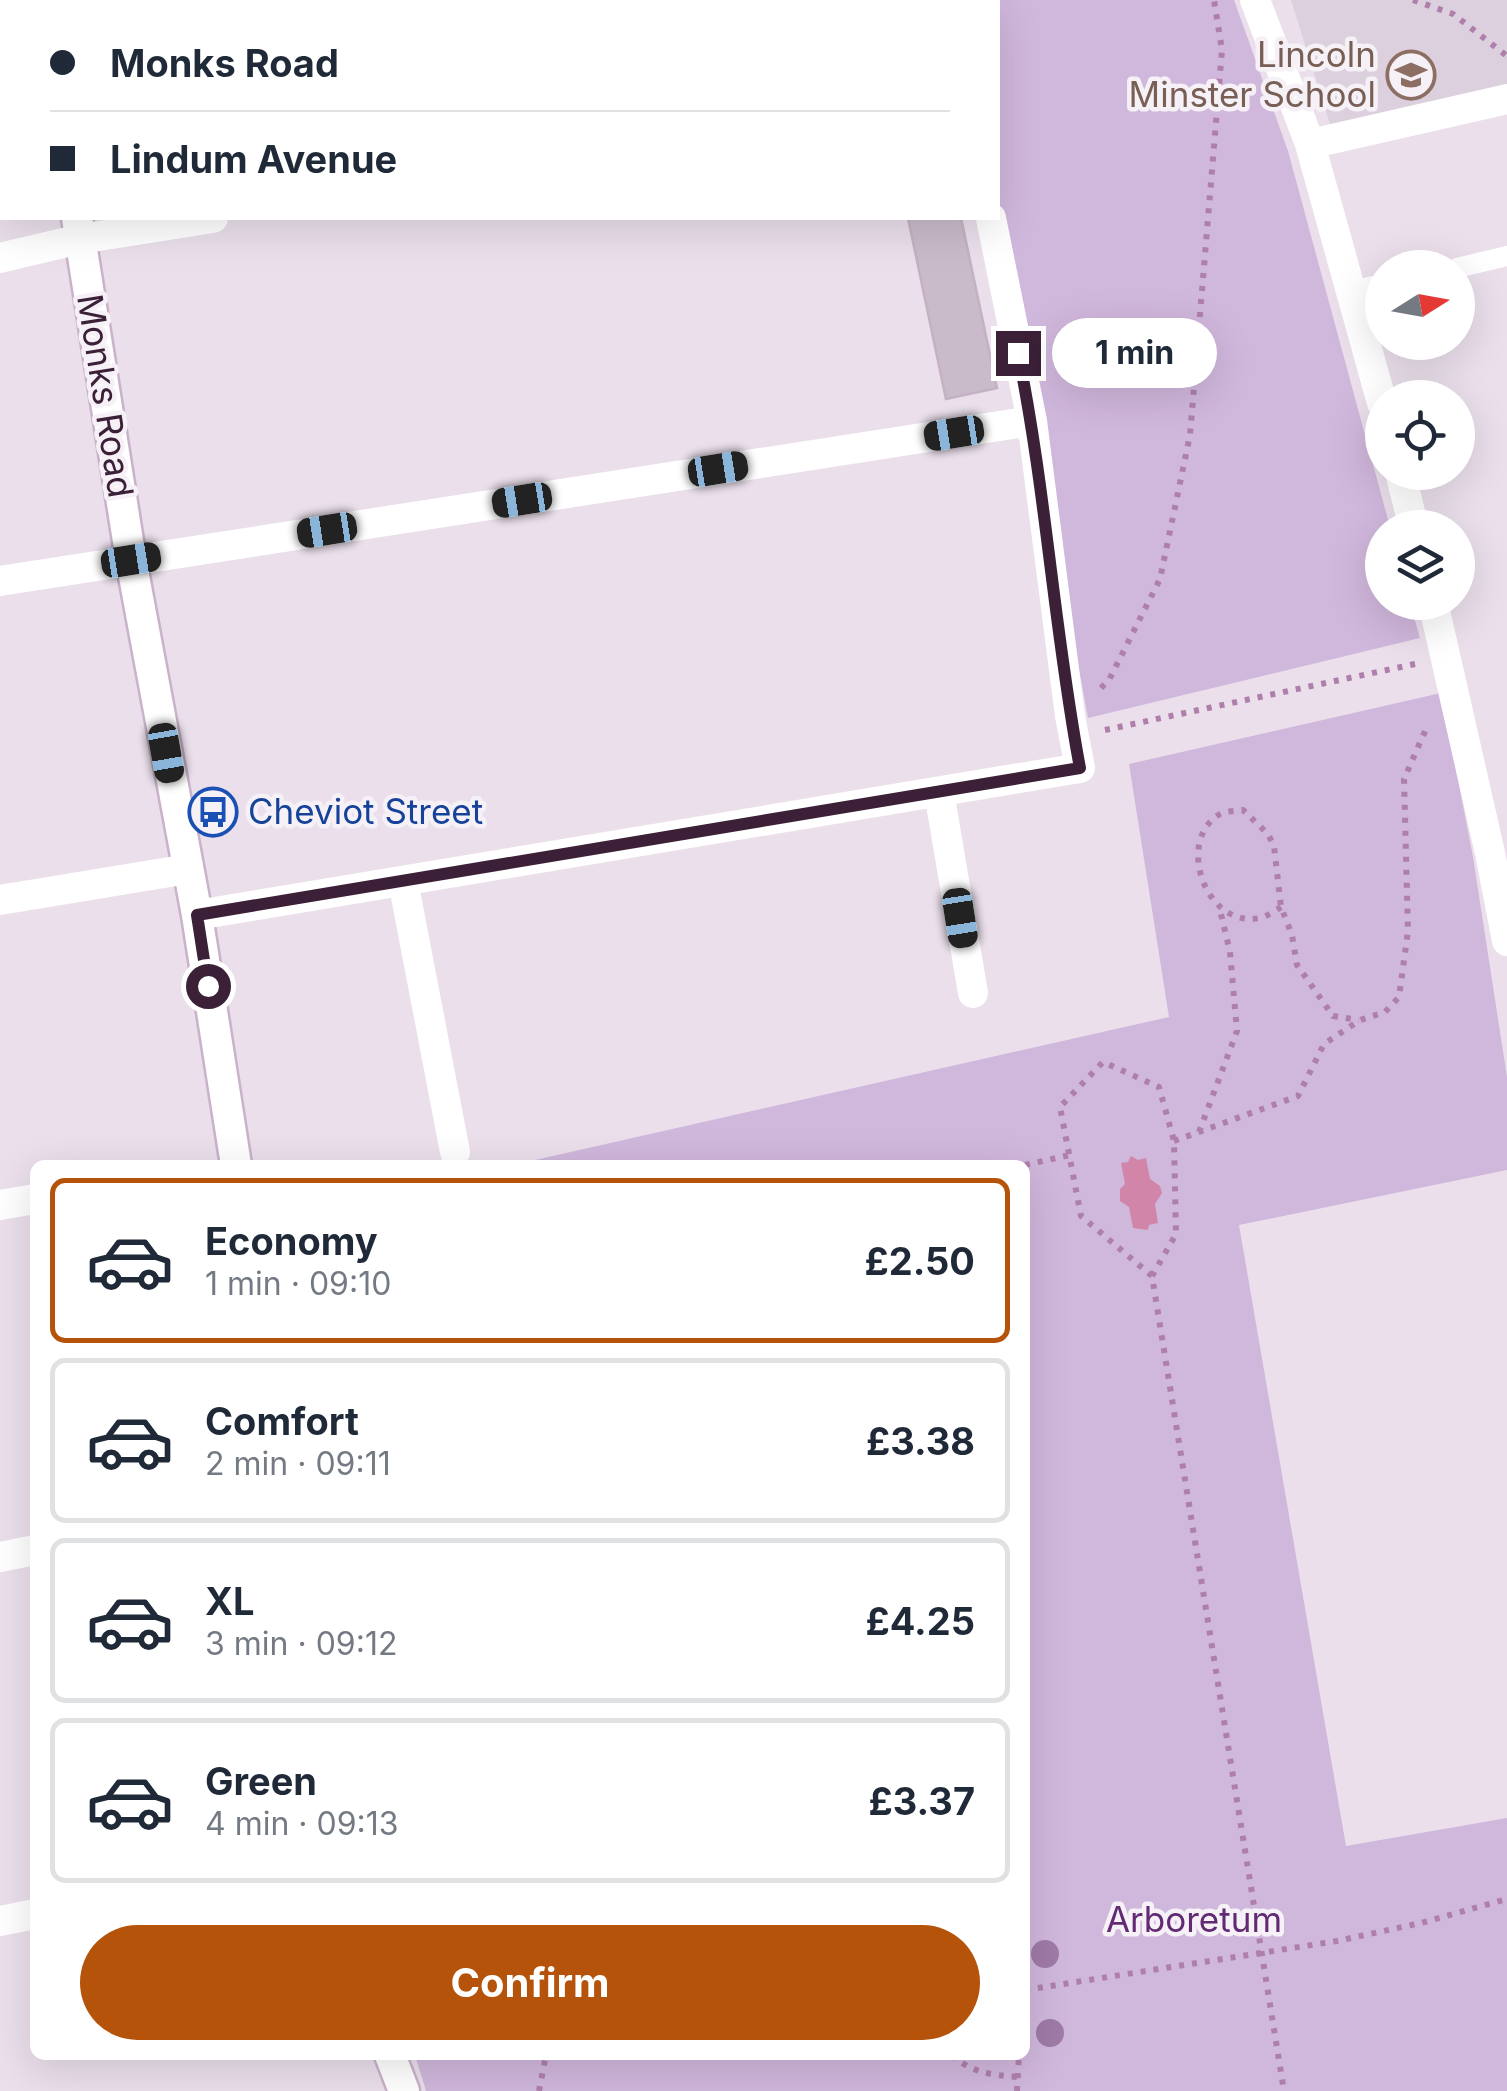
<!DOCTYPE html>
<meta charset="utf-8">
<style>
:root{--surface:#fff;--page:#f2f2f3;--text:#1f2937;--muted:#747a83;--line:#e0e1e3;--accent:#b45309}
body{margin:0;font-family:Inter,sans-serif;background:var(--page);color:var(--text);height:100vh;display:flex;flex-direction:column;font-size:38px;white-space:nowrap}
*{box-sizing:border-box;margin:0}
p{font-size:32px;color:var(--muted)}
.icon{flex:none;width:55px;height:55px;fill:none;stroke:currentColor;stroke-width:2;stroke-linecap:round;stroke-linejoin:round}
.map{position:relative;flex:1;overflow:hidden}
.details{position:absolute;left:30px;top:1160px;width:1000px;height:900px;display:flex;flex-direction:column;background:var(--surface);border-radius:15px;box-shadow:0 10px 40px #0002}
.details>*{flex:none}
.banner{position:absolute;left:0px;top:0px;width:1000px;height:220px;box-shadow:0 10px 40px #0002;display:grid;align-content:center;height:220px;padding:0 50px;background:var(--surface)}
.needle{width:65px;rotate:79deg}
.controls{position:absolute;left:1365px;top:250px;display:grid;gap:20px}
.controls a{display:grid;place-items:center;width:110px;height:110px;border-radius:50%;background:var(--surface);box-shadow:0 10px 40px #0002;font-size:50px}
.end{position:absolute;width:45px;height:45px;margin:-22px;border:12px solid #3b2038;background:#fff;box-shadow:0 0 0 5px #fff}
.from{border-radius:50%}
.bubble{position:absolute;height:70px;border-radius:35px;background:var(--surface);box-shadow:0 10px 40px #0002;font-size:32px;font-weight:700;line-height:70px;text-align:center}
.car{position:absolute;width:30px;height:60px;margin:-30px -15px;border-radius:12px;box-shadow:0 0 8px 2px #0007;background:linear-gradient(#222 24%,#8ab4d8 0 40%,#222 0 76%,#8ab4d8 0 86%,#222 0)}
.banner b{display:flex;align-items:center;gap:35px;height:95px;font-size:38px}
.banner b+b{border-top:2px solid var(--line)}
.banner i{width:25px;height:25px;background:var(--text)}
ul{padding:18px 0 0;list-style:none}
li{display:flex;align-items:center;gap:30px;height:165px;margin:0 20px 15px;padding:0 30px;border:5px solid var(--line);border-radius:15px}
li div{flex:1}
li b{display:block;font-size:38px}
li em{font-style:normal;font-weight:700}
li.active{border-color:var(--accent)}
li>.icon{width:90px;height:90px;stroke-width:1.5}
.cta{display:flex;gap:20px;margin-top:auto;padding:20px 50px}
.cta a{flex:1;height:115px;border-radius:60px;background:var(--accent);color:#fff;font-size:40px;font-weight:700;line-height:115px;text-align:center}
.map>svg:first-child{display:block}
.built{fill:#ddd0de}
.green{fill:#d0b7dc}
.water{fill:#d186a9}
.building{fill:#cabbcb;stroke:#c4b2c4;stroke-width:2.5}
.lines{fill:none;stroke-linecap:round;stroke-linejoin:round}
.secondary-casing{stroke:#cab2ca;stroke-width:35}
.path{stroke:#af7fab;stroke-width:6;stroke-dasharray:5 8;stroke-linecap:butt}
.lane{stroke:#fff;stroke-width:20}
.street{stroke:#fff;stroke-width:30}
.secondary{stroke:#fff;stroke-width:30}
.tree{fill:#9f7ba8}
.route{stroke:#3b2038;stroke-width:12}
.labels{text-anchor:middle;stroke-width:9;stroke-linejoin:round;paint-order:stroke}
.education-label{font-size:35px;fill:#785e54;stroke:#f6f0f7;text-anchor:end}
.street-label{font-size:35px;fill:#3b2038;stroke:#f6f0f7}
.transit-label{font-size:35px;fill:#164399;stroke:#f6f0f7;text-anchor:start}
.park-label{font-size:35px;fill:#612a72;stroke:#f6f0f7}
</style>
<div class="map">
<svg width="1507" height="2091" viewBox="0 0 1507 2091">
<rect width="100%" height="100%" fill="#eadfeb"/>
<!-- built -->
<path class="built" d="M 60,0 L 493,0 L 480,2 Z
M 1291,0 L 1507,0 L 1507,89 L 1331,127 Z"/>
<!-- green -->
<path class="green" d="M 956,0 L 1234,0 L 1288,151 L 1390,527 L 1382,528 L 1382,602 L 1410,603 L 1420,638 L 1088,718 L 996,218 L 998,2 Z
M 1441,693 L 1473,857 L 1507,1077 L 1507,1170 L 1239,1225 L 1346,1846 L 1507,1818 L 1507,2091 L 426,2091 L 415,2055 L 1025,2055 L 1025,1165 L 513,1165 L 1169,1017 L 1129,764 Z"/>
<!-- water -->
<path class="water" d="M 1131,1156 L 1138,1160 L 1146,1158 L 1150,1179 L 1160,1186 L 1162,1193 L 1155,1204 L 1158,1223 L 1149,1225 L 1148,1230 L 1133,1228 L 1129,1207 L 1120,1201 L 1120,1189 L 1125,1184 L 1121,1163 L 1128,1162 Z"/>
<!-- building -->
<path class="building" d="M 733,0 L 792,0 L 793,2 L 733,2 Z
M 864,0 L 915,0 L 915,2 L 865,2 Z
M 908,218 L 961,218 L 997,388 L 946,399 Z"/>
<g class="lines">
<!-- secondary casing -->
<g class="secondary-casing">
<path id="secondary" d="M 43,0 L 43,2
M 77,218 L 131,560 L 197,915 L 236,1165
M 390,2055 L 404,2091"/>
</g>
<!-- path -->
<path class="path" d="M 1413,0 L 1453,14 L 1507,56
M 506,2 L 520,0
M 1101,688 L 1109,680 L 1160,579 L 1190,435 L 1222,50 L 1214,0
M 1105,730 L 1415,664
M 1281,907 C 1275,911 1267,916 1260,918 C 1205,929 1175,840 1220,814 C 1225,811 1237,811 1243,810 L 1268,834 L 1274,846 L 1281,907 L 1292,935 L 1297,965 L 1333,1016 L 1359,1020
M 1199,1132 L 1237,1031 L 1230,952 L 1220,910
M 1174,1141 L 1298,1096 L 1324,1044 L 1360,1020 L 1385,1012 L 1399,997 L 1408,931 L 1404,779 L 1426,729
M 1025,1165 L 1070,1155
M 1152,1276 L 1081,1216 L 1060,1107 L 1103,1062 L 1159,1087 L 1174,1141 L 1176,1234 L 1152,1276 L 1284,2091
M 1025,1990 L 1337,1941 L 1421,1923 L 1507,1899
M 952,2055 C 972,2073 991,2075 1018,2077
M 539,2091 L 546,2055
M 1017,2091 L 1019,2055"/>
<!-- lane -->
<path class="lane" d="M 93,0 L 93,2
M 418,2 L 433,0
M 1457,268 L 1507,256
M 1352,291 L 1382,284"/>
<!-- street -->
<path class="street" d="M 805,0 L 805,2
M 948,0 L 948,2
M 1255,0 L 1310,144 L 1382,403
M 1310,144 L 1507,99
M 0,258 L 80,239 L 213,218
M 1400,472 L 1414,528
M 0,581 L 1032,421
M 1433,602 L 1490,853 L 1507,941
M 939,792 L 973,993
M 403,881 L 455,1152
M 0,900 L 188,869
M 197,915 L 1080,768 L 1070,716 L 1032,421 L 991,218
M 0,1205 L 35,1199
M 0,1557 L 35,1550
M 0,1921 L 35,1914"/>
<!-- secondary -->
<use href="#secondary" class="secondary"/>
</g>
<!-- trees -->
<g class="tree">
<circle cx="1045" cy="1954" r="14"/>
<circle cx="1050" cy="2033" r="14"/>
</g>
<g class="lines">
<!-- route -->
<path class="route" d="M 208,986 L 197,915 L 1080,768 C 1054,631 1046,490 1018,353"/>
</g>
<!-- icons -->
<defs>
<g id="school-ring" transform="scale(2.5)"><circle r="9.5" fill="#f6f0f7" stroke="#8d6e63" stroke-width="1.5"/><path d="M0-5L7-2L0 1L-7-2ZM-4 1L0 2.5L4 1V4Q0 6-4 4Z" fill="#8d6e63"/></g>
<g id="bus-ring" transform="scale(2.5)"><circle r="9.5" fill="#f6f0f7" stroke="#1a4fb4" stroke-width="1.5"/><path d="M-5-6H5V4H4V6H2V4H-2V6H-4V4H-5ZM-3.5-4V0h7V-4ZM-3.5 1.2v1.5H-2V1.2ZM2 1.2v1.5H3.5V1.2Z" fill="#1a4fb4"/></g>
</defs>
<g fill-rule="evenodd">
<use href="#school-ring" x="1411" y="75"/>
<use href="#bus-ring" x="213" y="812"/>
</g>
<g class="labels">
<!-- education labels -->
<g class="education-label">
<text x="1376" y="67">Lincoln<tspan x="1376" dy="40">Minster School</tspan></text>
</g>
<!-- street labels -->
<g class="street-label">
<text transform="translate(105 396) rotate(81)" y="12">Monks Road</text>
</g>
<!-- transit labels -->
<g class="transit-label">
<text x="248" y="824">Cheviot Street</text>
</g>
<!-- park labels -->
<g class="park-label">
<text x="1194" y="1932">Arboretum</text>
</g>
</g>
</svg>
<div class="controls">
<a><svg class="needle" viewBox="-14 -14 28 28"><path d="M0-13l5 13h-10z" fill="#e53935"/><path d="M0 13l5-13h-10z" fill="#747a83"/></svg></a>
<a><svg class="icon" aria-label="locate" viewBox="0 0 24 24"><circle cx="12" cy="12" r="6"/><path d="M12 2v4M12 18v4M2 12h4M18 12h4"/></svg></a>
<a><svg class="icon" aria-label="layers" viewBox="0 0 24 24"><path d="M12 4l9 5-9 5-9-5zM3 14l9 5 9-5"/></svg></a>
</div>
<i class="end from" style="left:208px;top:986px"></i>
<i class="end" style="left:1018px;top:353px"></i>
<div class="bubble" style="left:1052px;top:318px;width:165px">1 min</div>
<i class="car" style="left:954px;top:433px;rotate:261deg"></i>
<i class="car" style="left:718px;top:469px;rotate:81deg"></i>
<i class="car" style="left:522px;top:500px;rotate:261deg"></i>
<i class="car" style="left:327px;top:530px;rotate:261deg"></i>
<i class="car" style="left:131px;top:560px;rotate:81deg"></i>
<i class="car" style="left:166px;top:753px;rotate:170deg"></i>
<i class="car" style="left:960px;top:918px;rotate:171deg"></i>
<div class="banner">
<b><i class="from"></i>Monks Road</b>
<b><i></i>Lindum Avenue</b>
</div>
<section class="details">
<ul>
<li class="active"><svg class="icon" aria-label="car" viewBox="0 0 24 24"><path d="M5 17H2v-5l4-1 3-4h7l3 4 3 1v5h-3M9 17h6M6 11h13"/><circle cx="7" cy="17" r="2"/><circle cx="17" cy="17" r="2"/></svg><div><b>Economy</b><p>1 min · 09:10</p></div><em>£2.50</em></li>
<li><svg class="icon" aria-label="car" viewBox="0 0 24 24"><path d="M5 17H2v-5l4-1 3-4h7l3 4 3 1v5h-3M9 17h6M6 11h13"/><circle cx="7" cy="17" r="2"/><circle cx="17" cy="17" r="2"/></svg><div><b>Comfort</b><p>2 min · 09:11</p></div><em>£3.38</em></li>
<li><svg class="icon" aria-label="car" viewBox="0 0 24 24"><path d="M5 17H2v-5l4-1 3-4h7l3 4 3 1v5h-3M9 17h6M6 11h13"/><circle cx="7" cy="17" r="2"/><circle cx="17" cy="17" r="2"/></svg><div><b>XL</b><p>3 min · 09:12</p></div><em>£4.25</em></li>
<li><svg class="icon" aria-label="car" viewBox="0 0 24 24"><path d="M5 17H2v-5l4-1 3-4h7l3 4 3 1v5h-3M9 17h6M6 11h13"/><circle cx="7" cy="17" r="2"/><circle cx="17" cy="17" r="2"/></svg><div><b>Green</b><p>4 min · 09:13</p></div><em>£3.37</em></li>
</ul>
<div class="cta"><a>Confirm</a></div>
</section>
</div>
